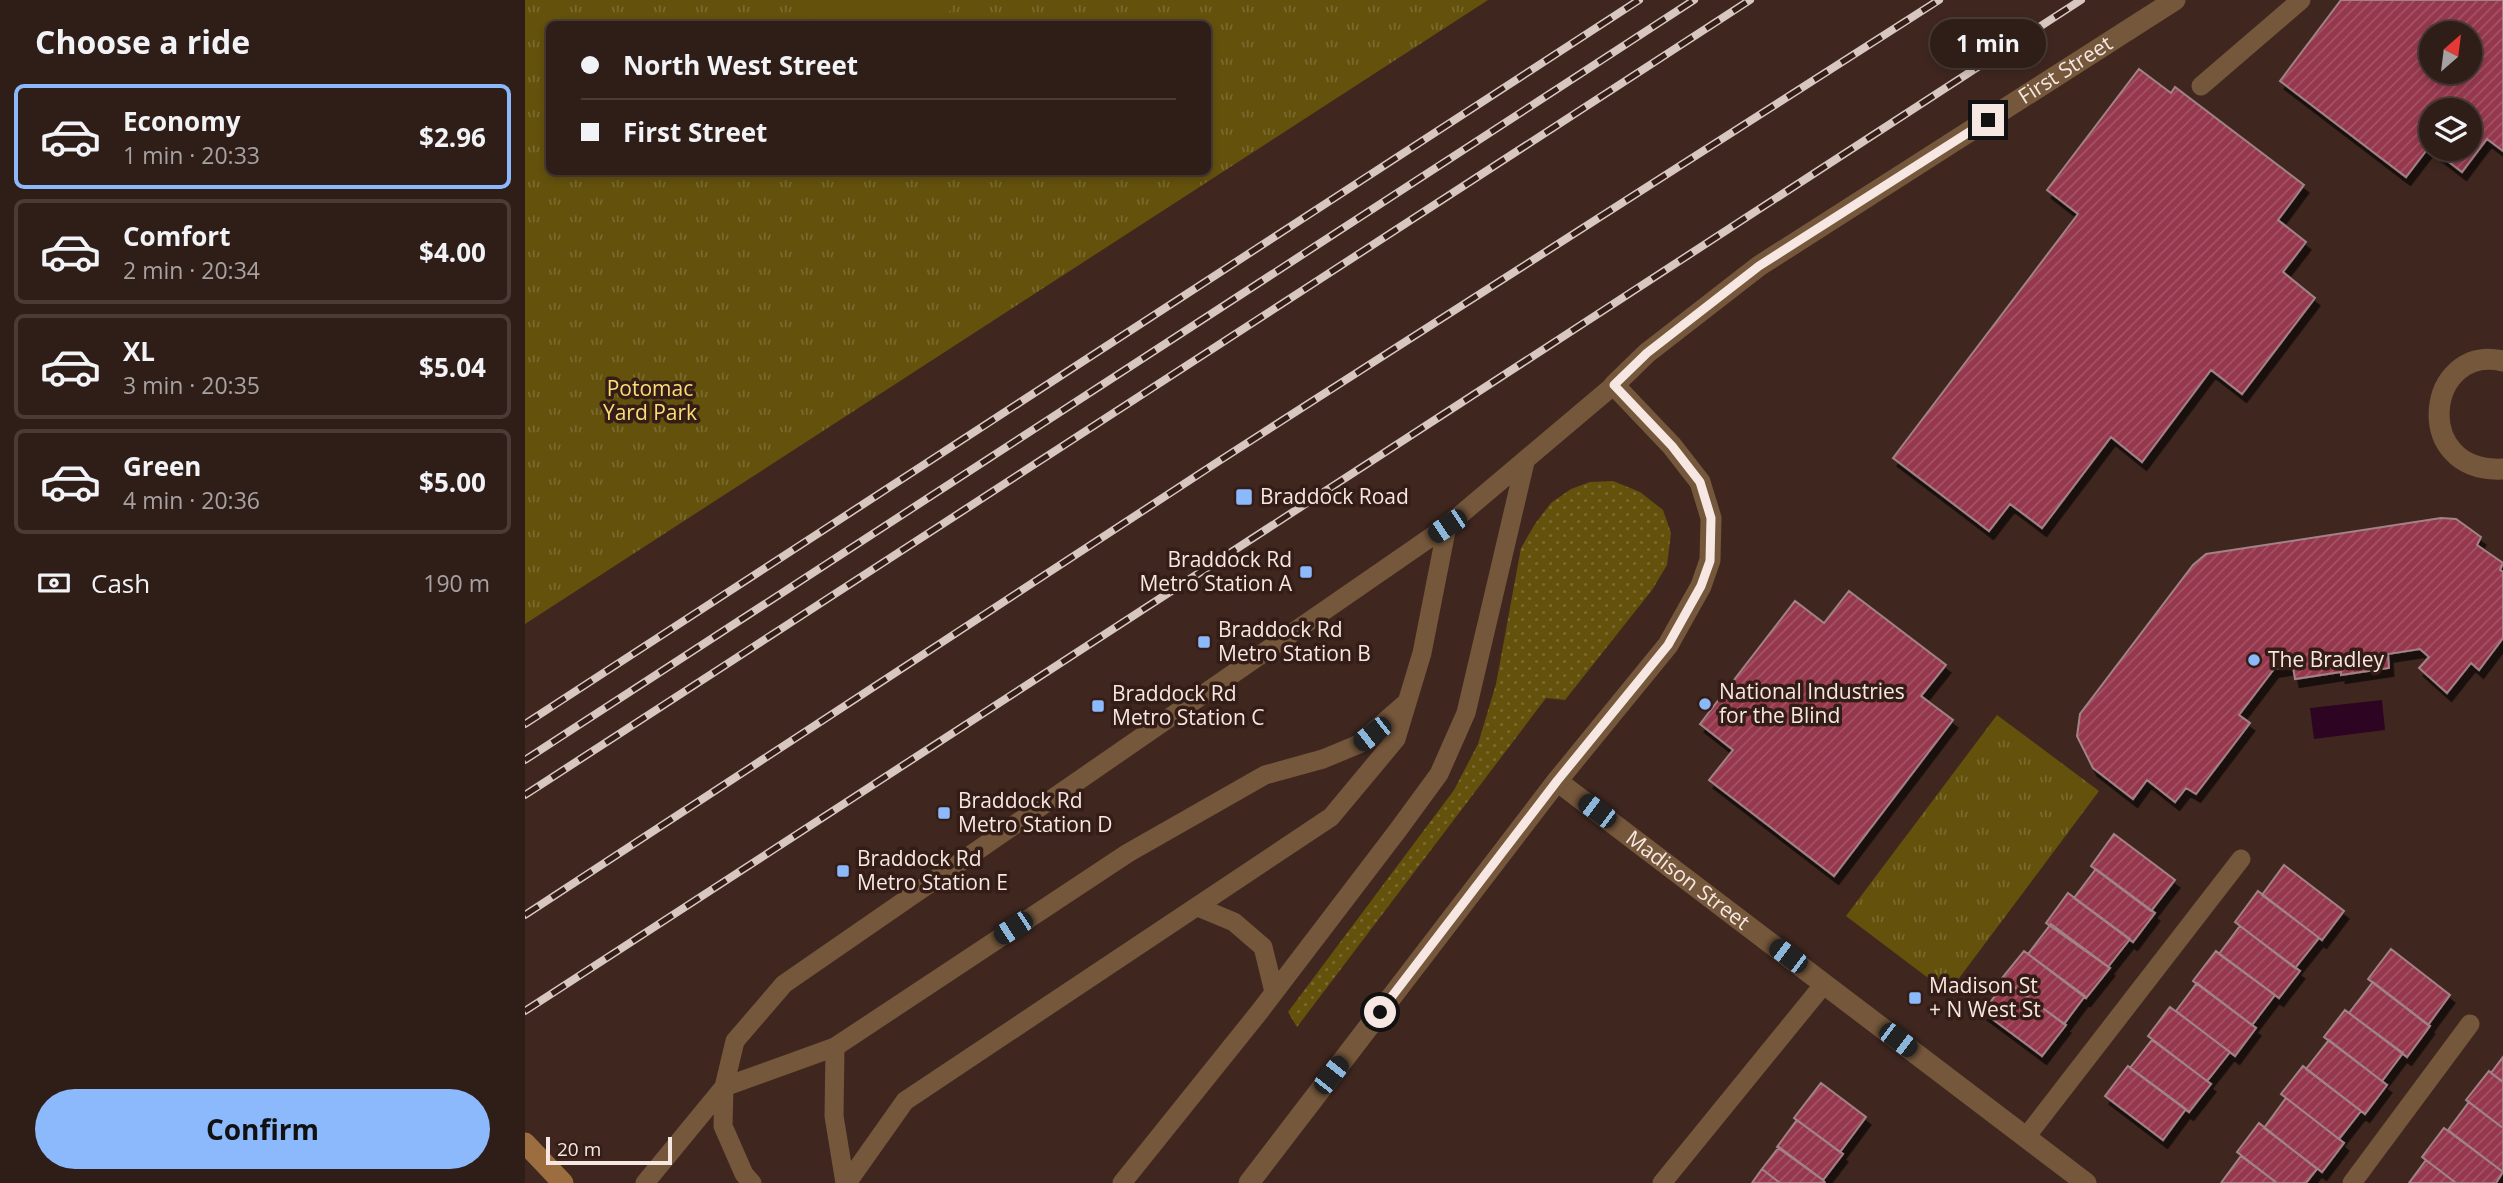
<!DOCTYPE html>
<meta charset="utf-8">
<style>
:root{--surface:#2f1d18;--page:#372621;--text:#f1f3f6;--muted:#a7a2a2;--line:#4a3b37;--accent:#8cb9fc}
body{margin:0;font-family:"Open Sans",sans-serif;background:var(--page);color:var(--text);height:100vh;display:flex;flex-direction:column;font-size:26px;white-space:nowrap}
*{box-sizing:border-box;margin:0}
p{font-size:23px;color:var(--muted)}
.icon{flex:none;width:38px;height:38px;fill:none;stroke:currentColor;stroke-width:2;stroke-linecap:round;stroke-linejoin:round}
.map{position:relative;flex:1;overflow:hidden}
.sheet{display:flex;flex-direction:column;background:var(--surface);width:525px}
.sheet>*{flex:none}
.guide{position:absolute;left:21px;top:21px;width:665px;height:154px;border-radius:10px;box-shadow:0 4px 10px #0003,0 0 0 2px var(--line);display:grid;align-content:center;height:154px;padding:0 35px;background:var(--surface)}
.needle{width:46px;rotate:28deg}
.tools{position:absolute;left:1894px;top:21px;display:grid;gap:14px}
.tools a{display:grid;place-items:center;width:63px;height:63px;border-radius:50%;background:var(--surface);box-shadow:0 4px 10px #0003,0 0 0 2px var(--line);font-size:35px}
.scale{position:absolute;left:21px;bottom:18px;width:126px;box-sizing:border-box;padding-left:7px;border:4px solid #f7e7e2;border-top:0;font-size:19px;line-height:24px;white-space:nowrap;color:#f7e7e2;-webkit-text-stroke:5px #341d16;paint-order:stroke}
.end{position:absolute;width:32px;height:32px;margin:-16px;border:9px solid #f7e7e2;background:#111;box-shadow:0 0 0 4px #111}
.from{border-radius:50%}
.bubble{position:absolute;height:49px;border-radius:24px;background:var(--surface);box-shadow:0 4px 10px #0003,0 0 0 2px var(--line);font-size:23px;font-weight:700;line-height:49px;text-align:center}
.car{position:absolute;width:21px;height:42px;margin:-21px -10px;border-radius:9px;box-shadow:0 0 5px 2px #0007;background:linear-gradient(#222 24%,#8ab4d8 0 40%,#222 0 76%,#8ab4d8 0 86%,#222 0)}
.guide b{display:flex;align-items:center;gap:24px;height:66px;font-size:26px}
.guide b+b{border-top:2px solid var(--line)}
.guide i{width:18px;height:18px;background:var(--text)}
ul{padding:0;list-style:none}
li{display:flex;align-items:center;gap:21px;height:105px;margin:0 14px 10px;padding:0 21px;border:4px solid var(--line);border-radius:10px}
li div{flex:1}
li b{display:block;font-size:26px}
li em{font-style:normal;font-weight:700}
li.current{border-color:var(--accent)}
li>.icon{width:63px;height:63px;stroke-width:1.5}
h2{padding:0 35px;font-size:32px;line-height:84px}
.pay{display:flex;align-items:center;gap:18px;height:77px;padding:0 35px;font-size:26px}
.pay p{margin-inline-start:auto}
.primary-button{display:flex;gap:14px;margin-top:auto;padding:14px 35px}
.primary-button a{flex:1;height:80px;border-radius:42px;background:var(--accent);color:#111;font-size:28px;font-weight:700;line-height:80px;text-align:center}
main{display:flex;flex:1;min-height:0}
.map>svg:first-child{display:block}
.grass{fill:url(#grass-dots)}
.park{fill:url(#park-tufts);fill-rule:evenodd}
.pitch{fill:#63510c}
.water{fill:#2d0522}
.building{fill:url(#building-hatch);stroke:#a18286;stroke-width:2;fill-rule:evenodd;filter:url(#shadow)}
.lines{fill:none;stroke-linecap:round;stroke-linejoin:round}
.service{stroke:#75573b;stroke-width:19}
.minor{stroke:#75573b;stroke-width:21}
.tertiary{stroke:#75573b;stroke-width:21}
.secondary{stroke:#9c6d3e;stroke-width:21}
.rail-casing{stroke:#d8c7c1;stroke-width:8}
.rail{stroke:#341d16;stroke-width:5;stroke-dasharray:16;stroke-linecap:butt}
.route{stroke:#f7e7e2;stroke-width:9}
.poi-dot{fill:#8cb9fc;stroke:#341d16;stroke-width:2.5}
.labels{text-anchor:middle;stroke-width:7;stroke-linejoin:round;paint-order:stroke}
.street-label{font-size:21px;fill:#f7e7e2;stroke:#341d16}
.park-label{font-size:21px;fill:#fcdc77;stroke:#341d16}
.poi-label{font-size:21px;fill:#f7e7e2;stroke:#341d16;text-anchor:start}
</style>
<main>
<section class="sheet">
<h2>Choose a ride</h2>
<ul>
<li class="current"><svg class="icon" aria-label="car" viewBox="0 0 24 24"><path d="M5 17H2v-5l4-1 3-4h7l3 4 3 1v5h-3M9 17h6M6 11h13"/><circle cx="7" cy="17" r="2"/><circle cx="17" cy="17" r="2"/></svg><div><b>Economy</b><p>1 min · 20:33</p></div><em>$2.96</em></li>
<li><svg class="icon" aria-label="car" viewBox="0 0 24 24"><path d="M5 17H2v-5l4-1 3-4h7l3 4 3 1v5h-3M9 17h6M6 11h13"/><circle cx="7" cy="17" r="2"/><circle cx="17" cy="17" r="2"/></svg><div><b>Comfort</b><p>2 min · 20:34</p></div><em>$4.00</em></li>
<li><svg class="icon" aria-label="car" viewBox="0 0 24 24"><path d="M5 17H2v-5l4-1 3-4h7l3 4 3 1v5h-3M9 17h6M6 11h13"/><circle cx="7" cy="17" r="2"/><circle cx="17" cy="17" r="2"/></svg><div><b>XL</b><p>3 min · 20:35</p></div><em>$5.04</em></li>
<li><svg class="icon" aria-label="car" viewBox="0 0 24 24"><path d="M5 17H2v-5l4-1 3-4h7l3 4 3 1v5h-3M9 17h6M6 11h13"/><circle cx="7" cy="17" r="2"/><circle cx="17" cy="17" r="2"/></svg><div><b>Green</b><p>4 min · 20:36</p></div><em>$5.00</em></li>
</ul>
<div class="pay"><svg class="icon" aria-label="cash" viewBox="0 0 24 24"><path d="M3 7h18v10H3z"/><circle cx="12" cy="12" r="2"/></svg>Cash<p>190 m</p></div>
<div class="primary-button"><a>Confirm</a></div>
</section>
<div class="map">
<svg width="1978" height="1183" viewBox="0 0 1978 1183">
<defs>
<pattern id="grass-dots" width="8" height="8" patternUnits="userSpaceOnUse" patternTransform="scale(1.75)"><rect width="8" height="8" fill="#63510c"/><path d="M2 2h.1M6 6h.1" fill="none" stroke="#7a6a2f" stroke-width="1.8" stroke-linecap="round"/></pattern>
<pattern id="park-tufts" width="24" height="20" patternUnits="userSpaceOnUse" patternTransform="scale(1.75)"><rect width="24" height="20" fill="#63510c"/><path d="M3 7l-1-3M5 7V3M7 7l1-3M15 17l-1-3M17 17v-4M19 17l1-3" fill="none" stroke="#7a6a2f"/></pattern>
<pattern id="building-hatch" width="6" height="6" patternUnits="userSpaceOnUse" patternTransform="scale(1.75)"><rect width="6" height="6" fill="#95374d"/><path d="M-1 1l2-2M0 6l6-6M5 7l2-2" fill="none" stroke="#a55466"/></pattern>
<filter id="shadow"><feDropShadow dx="4.5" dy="8" stdDeviation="0" flood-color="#0009"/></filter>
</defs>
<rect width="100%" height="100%" fill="#3f2720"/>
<!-- grass -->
<path class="grass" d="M 1088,481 L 1115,492 L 1138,510 L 1146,533 L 1142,565 L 1127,590 L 1040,700 L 1021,698 L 772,1027 L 763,1012 L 929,790 L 953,744 L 971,684 L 996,548 L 1010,524 L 1026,503 L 1046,489 L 1065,482 Z"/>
<!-- park -->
<path class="park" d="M 0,0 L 963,0 L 0,624 ZM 24,24 L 682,24 L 682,172 L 24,172 Z
M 1472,715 L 1574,791 L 1423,993 L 1321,916 Z"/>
<!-- pitch -->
<path class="pitch" d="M 262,0 L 432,0 L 416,24 L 295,24 Z"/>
<!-- water -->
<path class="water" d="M 1857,700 L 1860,730 L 1789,739 L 1785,708 Z"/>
<!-- building -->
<path class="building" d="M 1816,0 L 1978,0 L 1978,151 L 1962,139 L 1937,172 L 1907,149 L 1944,149 L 1944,110 L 1906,110 L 1906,148 L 1904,147 L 1881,177 L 1755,81 ZM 1906,33 L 1944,33 L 1944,72 L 1906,72 Z
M 1614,69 L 1646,93 L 1650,87 L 1779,185 L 1753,220 L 1781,242 L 1758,272 L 1790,298 L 1717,394 L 1686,370 L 1617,462 L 1586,437 L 1517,528 L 1485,504 L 1464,531 L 1368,458 L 1553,214 L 1522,190 Z
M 1916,518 L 1931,519 L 1956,537 L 1952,545 L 1978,563 L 1975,570 L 1978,572 L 1978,638 L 1954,670 L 1946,663 L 1922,693 L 1894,668 L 1904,657 L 1895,649 L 1863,654 L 1864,668 L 1816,675 L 1816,672 L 1770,679 L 1768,666 L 1749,669 L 1714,715 L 1725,723 L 1671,794 L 1661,788 L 1650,802 L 1622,780 L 1608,799 L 1568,768 L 1552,736 L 1555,714 L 1668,565 L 1681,554 Z
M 1324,591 L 1421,665 L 1396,696 L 1428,720 L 1309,876 L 1184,780 L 1208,750 L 1175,724 L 1270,601 L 1299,623 Z
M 1589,834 L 1650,880 L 1626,911 L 1566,866 Z
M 1759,865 L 1819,911 L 1797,940 L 1737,895 Z
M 1571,869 L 1630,913 L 1608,942 L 1549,898 Z
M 1733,891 L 1794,938 L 1770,968 L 1710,922 Z
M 1543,893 L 1605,939 L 1583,967 L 1521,923 Z
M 1526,924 L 1585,968 L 1561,998 L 1503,954 Z
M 1715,926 L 1775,971 L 1754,998 L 1694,954 Z
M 1866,949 L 1925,995 L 1903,1025 L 1843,979 Z
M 1499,951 L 1560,996 L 1539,1024 L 1477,978 Z
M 1691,951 L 1750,995 L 1727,1025 L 1668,981 Z
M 1481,981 L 1541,1025 L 1517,1056 L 1458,1012 Z
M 1848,982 L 1905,1026 L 1882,1057 L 1824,1013 Z
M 1672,983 L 1731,1028 L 1710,1056 L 1651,1011 Z
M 1645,1007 L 1705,1052 L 1682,1081 L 1623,1036 Z
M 1820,1010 L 1878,1053 L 1857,1081 L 1799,1037 Z
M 1627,1040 L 1686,1084 L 1664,1112 L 1605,1068 Z
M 1804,1040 L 1862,1085 L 1840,1114 L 1781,1069 Z
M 1978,1057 L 1978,1082 L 1966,1073 Z
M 1603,1066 L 1661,1109 L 1638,1140 L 1580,1096 Z
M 1778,1066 L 1836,1111 L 1814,1139 L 1756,1094 Z
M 1964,1071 L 1978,1082 L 1978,1128 L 1941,1100 Z
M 1296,1083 L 1341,1117 L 1315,1152 L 1269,1118 Z
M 1761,1098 L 1819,1143 L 1797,1172 L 1739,1128 Z
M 1944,1102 L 1978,1128 L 1978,1172 L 1923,1130 Z
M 1272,1120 L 1318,1154 L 1298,1180 L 1252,1147 Z
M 1734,1123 L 1792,1169 L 1781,1183 L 1752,1183 L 1712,1152 Z
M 1919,1128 L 1978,1172 L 1971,1183 L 1931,1183 L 1897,1157 Z
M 1254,1147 L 1298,1180 L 1300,1183 L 1255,1183 L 1237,1169 Z
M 1716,1156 L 1752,1183 L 1696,1183 Z
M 1901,1160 L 1931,1183 L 1884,1183 Z
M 1237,1169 L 1255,1183 L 1227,1183 Z"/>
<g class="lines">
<!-- service -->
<path class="service" d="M 1676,86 L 1776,0
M 673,907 L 709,922 L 738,947 L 749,992
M 310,1047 L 309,1116 L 320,1183
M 1501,1137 L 1716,859
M 120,1183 L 199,1087 L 310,1047 L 603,853 L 740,775 L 798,759 L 834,744 L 881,703
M 227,1183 L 219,1174 L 198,1126 L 199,1087 L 210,1041 L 259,984 L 922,526 L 1089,385
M 322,1183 L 380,1101 L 806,817 L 871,739 L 897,653 L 922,526
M 597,1183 L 735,1011 L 873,830 L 914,774 L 941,713 L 1000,462
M 1137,1183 L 1299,984
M 1827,1183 L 1945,1024"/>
<!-- minor -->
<path class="minor" d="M 1978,361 C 1901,343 1885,474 1978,469"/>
<!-- tertiary -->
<g class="tertiary">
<path id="s1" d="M 1032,781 L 1561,1183"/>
<path id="s2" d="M 724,1183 L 1032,781 L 1143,645 L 1176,586 L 1185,560 L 1186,518 L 1175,482 L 1147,446 L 1089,385 L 1122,353 L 1234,266 L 1650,0"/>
</g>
<!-- secondary -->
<path class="secondary" d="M 0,1143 L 38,1183"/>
<!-- rail casing -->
<g class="rail-casing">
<path id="rail" d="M 0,724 L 1114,0
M 0,760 L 1169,0
M 0,795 L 1225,0
M 0,915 L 694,461 L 1414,0
M 0,1011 L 1556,0"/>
</g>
<!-- rail -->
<use href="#rail" class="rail"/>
</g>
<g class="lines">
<!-- route -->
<path class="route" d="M 855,1012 L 1032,781 L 1143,645 L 1176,586 L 1185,561 L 1186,518 L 1175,482 L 1147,446 L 1089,385 L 1122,353 L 1234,266 L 1463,120"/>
</g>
<!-- markers -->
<g class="poi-dot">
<rect x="710" y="488" width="18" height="18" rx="3.5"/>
<rect x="774" y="565" width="14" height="14" rx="3.5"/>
<rect x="672" y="635" width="14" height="14" rx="3.5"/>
<circle cx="1729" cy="660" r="7"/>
<circle cx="1180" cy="704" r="7"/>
<rect x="566" y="699" width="14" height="14" rx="3.5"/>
<rect x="412" y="806" width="14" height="14" rx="3.5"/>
<rect x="311" y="864" width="14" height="14" rx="3.5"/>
<rect x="1383" y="991" width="14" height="14" rx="3.5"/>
</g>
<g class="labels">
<!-- street labels -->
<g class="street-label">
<text dy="7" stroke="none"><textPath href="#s2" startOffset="1538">First Street</textPath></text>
<text dy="7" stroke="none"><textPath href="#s1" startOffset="164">Madison Street</textPath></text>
</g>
<!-- park labels -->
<g class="park-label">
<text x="125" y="396">Potomac<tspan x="125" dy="24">Yard Park</tspan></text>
</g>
<!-- poi labels -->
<g class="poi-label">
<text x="735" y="504">Braddock Road</text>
<text x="767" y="567" text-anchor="end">Braddock Rd<tspan x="767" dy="24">Metro Station A</tspan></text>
<text x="693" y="637">Braddock Rd<tspan x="693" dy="24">Metro Station B</tspan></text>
<text x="1743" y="667">The Bradley</text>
<text x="1194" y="699">National Industries<tspan x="1194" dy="24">for the Blind</tspan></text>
<text x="587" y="701">Braddock Rd<tspan x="587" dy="24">Metro Station C</tspan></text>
<text x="433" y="808">Braddock Rd<tspan x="433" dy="24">Metro Station D</tspan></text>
<text x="332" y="866">Braddock Rd<tspan x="332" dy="24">Metro Station E</tspan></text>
<text x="1404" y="993">Madison St<tspan x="1404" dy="24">+ N West St</tspan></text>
</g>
</g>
</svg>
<div class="tools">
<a><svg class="needle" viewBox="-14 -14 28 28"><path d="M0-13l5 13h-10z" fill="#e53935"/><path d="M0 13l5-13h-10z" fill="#a7a2a2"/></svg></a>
<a><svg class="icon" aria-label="layers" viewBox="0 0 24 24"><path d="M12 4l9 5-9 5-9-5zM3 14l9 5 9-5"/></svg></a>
</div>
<div class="scale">20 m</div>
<i class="end from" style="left:855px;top:1012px"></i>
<i class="end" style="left:1463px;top:120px"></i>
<div class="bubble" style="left:1405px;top:19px;width:116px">1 min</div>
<i class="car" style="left:922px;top:526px;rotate:236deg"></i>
<i class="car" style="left:847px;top:734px;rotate:232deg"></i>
<i class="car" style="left:1072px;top:811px;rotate:307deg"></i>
<i class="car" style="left:488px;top:928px;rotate:237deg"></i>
<i class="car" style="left:1263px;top:956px;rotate:307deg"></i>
<i class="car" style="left:1373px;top:1040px;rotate:127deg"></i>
<i class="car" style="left:806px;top:1075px;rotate:38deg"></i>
<div class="guide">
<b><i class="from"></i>North West Street</b>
<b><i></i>First Street</b>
</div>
</div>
</main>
